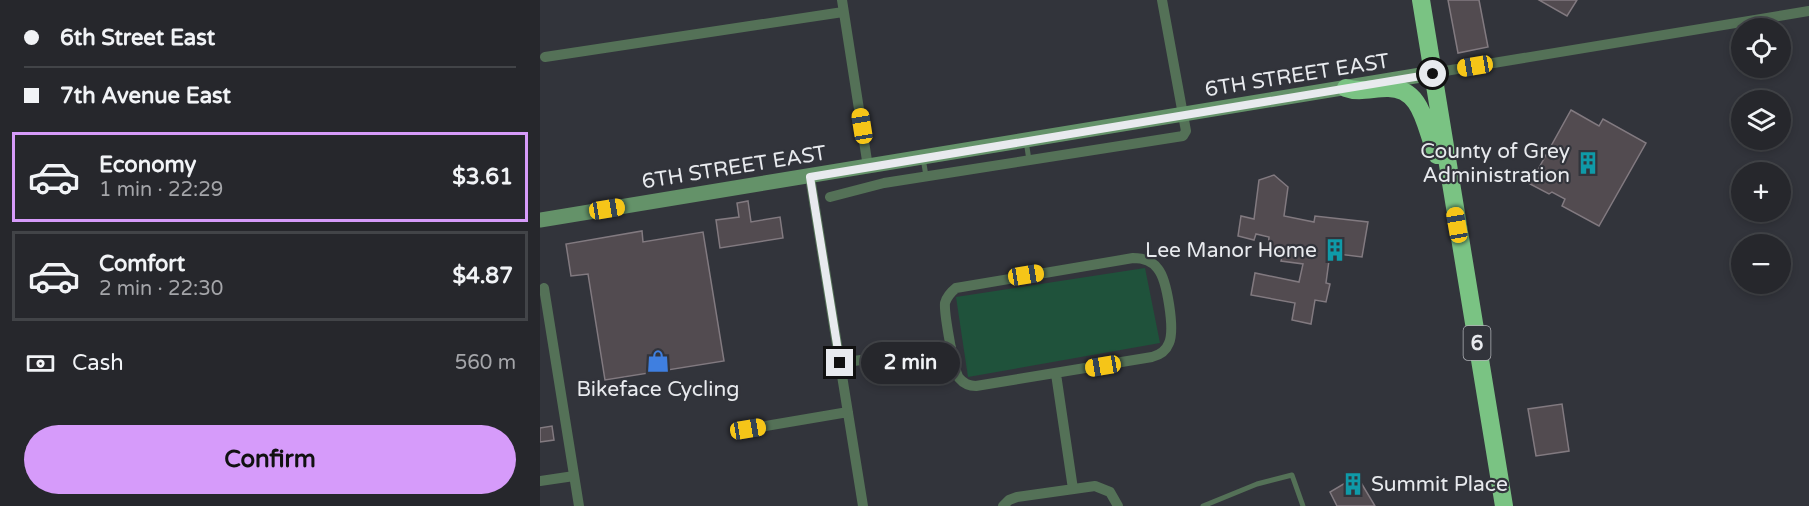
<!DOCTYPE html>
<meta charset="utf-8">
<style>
:root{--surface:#26272c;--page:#323338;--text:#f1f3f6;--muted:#a4a5a9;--line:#424448;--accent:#d69bfa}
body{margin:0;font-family:"Varela Round",sans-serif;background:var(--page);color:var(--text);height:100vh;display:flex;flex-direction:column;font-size:22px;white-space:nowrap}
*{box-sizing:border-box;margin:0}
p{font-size:20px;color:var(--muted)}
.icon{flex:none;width:33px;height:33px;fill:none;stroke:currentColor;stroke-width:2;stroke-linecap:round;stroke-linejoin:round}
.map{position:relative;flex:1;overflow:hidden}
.panel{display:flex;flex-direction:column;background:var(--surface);width:540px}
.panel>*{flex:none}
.top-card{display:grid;align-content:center;height:132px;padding:0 24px;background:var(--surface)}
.controls{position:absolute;left:1191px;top:18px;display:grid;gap:12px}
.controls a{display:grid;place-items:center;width:60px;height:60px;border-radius:50%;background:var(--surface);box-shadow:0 3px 9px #0003,0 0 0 2px var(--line);font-size:30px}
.end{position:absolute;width:27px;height:27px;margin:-14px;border:8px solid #e8eaee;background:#111;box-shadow:0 0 0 3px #111}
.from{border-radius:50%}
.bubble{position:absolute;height:42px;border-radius:21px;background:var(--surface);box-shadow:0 3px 9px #0003,0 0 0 2px var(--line);font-size:20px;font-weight:700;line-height:42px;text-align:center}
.car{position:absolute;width:18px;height:36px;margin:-18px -9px;border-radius:8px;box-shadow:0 0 4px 2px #0007;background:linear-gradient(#f5c518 24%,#345 0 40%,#f5c518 0 76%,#345 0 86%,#f5c518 0)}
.top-card b{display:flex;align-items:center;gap:21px;height:57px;font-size:22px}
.top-card b+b{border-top:2px solid var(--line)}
.top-card i{width:15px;height:15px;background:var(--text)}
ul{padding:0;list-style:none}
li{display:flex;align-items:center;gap:18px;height:90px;margin:0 12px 9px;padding:0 12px;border:3px solid var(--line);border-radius:0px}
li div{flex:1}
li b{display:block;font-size:22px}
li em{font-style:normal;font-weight:700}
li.current{border-color:var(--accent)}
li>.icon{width:54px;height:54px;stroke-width:1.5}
.pay{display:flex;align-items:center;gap:15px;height:66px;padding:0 24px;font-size:22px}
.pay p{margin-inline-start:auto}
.action{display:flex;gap:12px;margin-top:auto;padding:12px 24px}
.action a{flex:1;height:69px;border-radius:36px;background:var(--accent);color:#111;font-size:24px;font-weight:700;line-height:69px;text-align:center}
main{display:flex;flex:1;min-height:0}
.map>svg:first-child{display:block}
.green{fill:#1f523b}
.building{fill:#524b50;stroke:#827a80;stroke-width:1.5}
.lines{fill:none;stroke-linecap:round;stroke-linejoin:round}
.lane{stroke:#547157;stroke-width:5}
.street{stroke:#547157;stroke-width:10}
.secondary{stroke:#649269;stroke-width:15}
.highway{stroke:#7ac383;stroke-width:18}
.route{stroke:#e8eaee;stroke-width:8}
.labels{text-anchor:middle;stroke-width:4.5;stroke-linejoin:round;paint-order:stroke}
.shield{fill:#32343b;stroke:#b1b3b8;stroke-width:1.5}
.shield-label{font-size:20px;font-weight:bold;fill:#e8eaee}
.street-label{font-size:21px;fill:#e8eaee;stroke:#32343b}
.poi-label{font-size:21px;fill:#e8eaee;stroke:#32343b;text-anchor:end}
</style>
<main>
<section class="panel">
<div class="top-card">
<b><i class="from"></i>6th Street East</b>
<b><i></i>7th Avenue East</b>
</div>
<ul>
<li class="current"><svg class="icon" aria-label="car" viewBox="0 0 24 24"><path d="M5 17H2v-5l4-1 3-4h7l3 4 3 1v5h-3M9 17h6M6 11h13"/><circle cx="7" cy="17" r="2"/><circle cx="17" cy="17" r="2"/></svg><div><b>Economy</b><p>1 min · 22:29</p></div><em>$3.61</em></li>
<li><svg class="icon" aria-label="car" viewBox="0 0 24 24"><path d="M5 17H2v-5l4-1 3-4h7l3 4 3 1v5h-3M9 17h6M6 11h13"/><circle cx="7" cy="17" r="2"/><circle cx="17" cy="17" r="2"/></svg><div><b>Comfort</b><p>2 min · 22:30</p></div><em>$4.87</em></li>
</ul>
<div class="pay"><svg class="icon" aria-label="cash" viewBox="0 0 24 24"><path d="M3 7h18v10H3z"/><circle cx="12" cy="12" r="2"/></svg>Cash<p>560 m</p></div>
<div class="action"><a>Confirm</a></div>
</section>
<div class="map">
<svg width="1269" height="506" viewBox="0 0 1269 506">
<rect width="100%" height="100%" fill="#32343b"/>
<!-- green -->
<path class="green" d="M 605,268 L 620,343 L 428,377 L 416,297 Z"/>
<!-- building -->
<path class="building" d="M 908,0 L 939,0 L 948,47 L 918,53 Z
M 999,0 L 1037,0 L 1027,16 Z
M 1031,110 L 1059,126 L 1063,119 L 1106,143 L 1059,226 L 1022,206 L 1025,199 L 1012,192 L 1009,194 L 990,184 Z
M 734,175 L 748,187 L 744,216 L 774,222 L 775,216 L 828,222 L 822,257 L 790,253 L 786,283 L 790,284 L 786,302 L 775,300 L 771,324 L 752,320 L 755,303 L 711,295 L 715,273 L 759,282 L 763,264 L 741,261 L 743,252 L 728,249 L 729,237 L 716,234 L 714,240 L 698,236 L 701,216 L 714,219 L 719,180 Z
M 208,201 L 211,222 L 240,217 L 243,238 L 180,248 L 176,220 L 199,217 L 197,203 Z
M 102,231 L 103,242 L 163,232 L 184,361 L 65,380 L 48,274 L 31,276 L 26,244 Z
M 1022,404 L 1029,451 L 996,456 L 988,409 Z
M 12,426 L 14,440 L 0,442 L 0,428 Z
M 817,476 L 835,506 L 797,506 L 790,492 Z"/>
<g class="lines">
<!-- lane -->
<path class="lane" d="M 486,141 L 489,160
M 383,158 L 386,176
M 663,506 L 717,484 L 752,475 L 763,506"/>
<!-- street -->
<path class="street" d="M 302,0 L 328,167
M 5,57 L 303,12
M 893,73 L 1269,11
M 270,177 L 323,506
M 290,197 L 344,183 L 643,136 L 646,131 L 622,0
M 593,258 C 602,258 612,260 618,269 C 627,280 635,329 629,343 C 626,351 620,355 612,357 L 436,386 C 430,386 424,384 419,378 C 414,371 404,313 405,303 C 407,296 411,292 416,288 Z
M 4,288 L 39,506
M 300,363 L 411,347
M 516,374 L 533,489
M 208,429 L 308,412
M 0,481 L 34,476
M 463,506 L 469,500 L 477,497 L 555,486 L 570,492 L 578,506"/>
<!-- secondary -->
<path class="secondary" d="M 0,220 L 893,73"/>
<!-- highway -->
<path class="highway" d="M 881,0 L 964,506
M 806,88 C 819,93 833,88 847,88 C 884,87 885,130 897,155"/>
</g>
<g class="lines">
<!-- route -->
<path class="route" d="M 300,363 L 270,177 L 893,74"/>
</g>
<!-- icons -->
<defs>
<g id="building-bare" transform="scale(1.8)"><path d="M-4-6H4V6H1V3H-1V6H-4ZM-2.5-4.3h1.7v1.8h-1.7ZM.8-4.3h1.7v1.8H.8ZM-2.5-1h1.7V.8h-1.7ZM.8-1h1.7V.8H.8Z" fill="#0f9aa8" stroke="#32343b" stroke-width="2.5" paint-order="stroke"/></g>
<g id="shop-bare" transform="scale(1.8)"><path d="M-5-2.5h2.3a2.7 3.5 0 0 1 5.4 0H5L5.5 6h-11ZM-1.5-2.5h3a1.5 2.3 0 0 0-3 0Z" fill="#3f7fe0" stroke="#32343b" stroke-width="2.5" paint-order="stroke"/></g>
</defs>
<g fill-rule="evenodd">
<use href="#building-bare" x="1048" y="163"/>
<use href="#building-bare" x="795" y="250"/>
<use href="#shop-bare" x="118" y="361"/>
<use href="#building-bare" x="813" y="484"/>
</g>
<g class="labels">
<!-- shield labels -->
<rect class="shield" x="923.5" y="326" width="27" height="34" rx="4.5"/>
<g class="shield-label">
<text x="937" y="350">6</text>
</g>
<!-- street labels -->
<g class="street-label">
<text transform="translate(757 75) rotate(-9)" y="7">6TH STREET EAST</text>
<text transform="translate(194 167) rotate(-9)" y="7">6TH STREET EAST</text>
</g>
<!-- poi labels -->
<g class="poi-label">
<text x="1030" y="158">County of Grey<tspan x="1030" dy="24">Administration</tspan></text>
<text x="777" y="257">Lee Manor Home</text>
<text x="118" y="396" text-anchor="middle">Bikeface Cycling</text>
<text x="831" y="491" text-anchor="start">Summit Place</text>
</g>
</g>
</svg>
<div class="controls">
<a><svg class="icon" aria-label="locate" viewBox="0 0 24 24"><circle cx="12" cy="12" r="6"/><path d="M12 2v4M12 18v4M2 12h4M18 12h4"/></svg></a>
<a><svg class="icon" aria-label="layers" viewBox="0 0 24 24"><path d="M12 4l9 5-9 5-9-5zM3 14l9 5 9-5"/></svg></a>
<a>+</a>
<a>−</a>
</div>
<i class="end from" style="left:893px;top:74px"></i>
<i class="end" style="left:300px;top:363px"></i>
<div class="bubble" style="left:321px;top:342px;width:99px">2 min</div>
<i class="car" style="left:935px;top:66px;rotate:260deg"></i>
<i class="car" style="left:322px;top:126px;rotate:351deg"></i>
<i class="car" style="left:67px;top:209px;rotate:81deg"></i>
<i class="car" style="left:917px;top:225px;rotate:350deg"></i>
<i class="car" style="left:486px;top:275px;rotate:81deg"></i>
<i class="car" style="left:563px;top:366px;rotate:260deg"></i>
<i class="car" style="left:208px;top:429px;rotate:81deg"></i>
</div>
</main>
